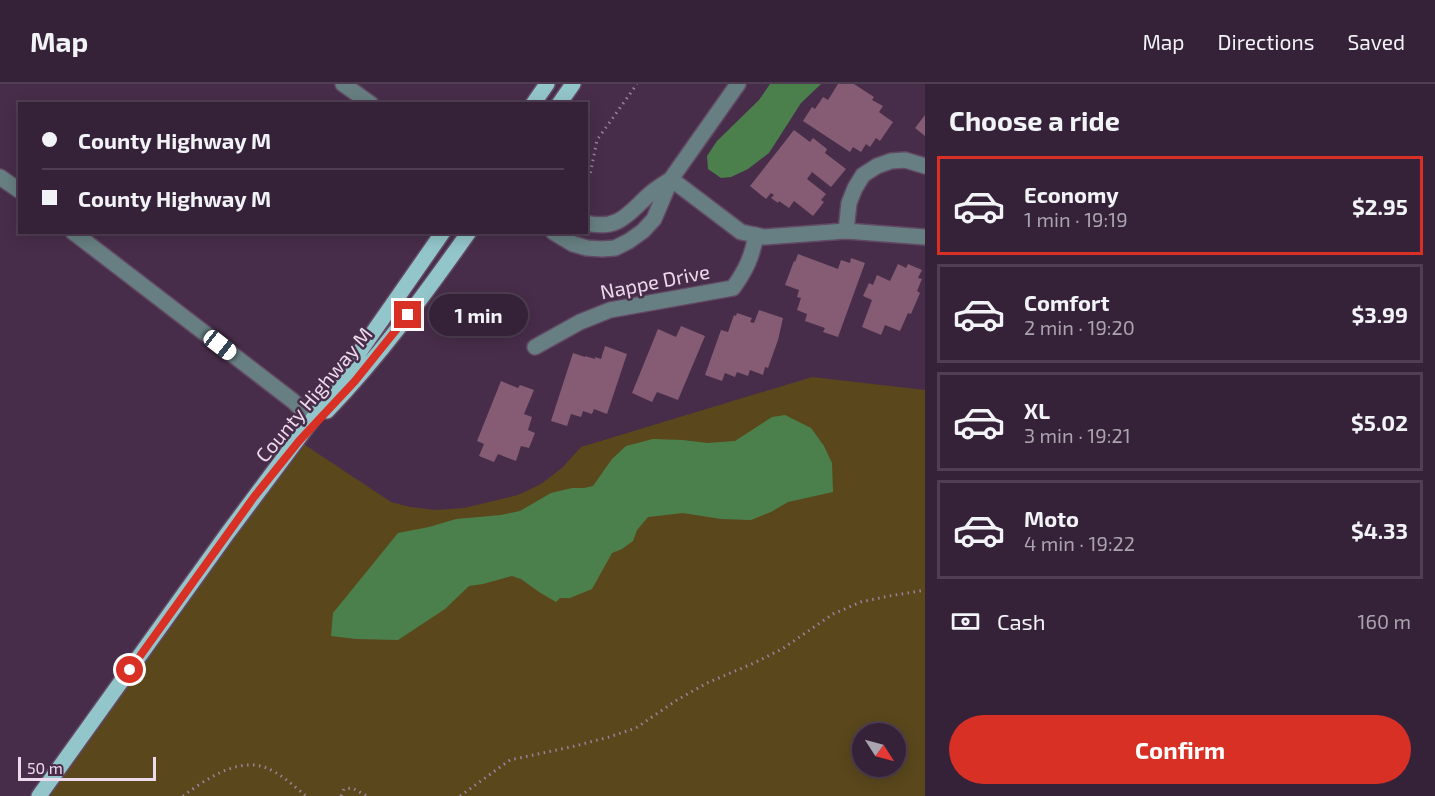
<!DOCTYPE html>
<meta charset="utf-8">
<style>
:root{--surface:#362238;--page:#412f43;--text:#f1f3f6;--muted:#aaa4ae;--line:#503f53;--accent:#d93025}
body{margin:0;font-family:"Exo 2",sans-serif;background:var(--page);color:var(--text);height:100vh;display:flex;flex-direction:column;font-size:22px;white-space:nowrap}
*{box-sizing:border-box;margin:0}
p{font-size:20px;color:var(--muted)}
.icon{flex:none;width:33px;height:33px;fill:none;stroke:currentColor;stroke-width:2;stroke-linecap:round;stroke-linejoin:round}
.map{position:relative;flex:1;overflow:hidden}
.side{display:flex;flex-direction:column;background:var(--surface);width:510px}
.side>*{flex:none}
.guide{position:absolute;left:18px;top:18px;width:570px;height:132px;border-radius:0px;box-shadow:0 3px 15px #0003,0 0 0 2px var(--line);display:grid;align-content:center;height:132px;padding:0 24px;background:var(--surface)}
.needle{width:39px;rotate:126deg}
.tools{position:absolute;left:852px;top:639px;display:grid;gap:12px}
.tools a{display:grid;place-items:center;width:54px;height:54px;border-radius:50%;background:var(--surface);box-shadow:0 3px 15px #0003,0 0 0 2px var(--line);font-size:30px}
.scale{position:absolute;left:18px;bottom:15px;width:138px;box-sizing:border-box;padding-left:6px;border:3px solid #eddbed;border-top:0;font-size:16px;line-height:21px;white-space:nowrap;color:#eddbed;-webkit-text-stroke:4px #482d4a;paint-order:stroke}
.end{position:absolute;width:27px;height:27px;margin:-14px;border:8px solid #d93025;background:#fff;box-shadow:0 0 0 3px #fff}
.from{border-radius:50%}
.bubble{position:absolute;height:42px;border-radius:21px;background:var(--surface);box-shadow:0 3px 15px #0003,0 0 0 2px var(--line);font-size:20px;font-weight:700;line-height:42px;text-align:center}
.car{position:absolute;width:18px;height:36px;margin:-18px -9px;border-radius:8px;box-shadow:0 0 4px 2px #0007;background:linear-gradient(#fff 24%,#345 0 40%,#fff 0 76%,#345 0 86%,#fff 0)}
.guide b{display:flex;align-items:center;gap:21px;height:57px;font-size:22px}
.guide b+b{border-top:2px solid var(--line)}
.guide i{width:15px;height:15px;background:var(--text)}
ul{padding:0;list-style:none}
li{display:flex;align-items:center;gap:18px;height:99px;margin:0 12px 9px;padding:0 12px;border:3px solid var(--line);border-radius:0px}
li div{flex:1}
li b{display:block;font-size:22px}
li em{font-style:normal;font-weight:700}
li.selected{border-color:var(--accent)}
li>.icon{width:54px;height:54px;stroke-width:1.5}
h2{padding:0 24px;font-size:27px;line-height:72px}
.pay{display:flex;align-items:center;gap:15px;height:66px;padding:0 24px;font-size:22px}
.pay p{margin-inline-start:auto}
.action{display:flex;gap:12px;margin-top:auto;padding:12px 24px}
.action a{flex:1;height:69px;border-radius:36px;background:var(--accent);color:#fff;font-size:24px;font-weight:700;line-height:69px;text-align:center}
header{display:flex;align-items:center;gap:36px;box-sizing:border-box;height:84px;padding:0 30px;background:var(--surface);border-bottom:2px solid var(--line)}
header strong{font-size:28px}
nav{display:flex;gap:33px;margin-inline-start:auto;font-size:21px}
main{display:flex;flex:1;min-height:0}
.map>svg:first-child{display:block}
.green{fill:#5a471c;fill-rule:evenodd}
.water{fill:#4b804c}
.building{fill:#855c73}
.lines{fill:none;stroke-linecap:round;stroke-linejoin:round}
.minor-casing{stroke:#624964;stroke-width:18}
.major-casing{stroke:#624964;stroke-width:18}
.path{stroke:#9a839b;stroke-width:3;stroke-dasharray:1.5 4.5;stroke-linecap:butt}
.minor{stroke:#677f82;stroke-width:15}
.major{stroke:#93c6cb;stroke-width:15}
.route{stroke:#d93025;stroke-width:8}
.labels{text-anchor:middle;stroke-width:5;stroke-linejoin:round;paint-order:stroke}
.street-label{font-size:20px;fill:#eddbed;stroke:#482d4a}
</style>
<header>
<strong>Map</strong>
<nav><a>Map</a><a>Directions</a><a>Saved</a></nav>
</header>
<main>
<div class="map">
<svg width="925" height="712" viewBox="0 0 925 712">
<rect width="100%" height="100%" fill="#482d4a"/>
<!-- green -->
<path class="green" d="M 812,293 L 925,306 L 925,712 L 39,712 L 299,357 L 391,418 L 410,423 L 436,426 L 464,424 L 518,411 L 541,400 L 562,384 L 581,363 ZM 862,650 L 896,650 L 896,682 L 862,682 Z"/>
<!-- water -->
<path class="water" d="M 770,0 L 821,0 L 801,19 L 769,69 L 748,85 L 731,93 L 721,94 L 708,85 L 707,72 L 717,57 L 759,16 Z
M 785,331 L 811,344 L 824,362 L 832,379 L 833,408 L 788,418 L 771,428 L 751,436 L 721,435 L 683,429 L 648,433 L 637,446 L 633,457 L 622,465 L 612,469 L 592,505 L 570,514 L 560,514 L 556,518 L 539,508 L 521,495 L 512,492 L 483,500 L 469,502 L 445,525 L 398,556 L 356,555 L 331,552 L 333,529 L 398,449 L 429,443 L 456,435 L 501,431 L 520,427 L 551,409 L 572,404 L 584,404 L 593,402 L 612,375 L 626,362 L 653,355 L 683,356 L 707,359 L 735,357 L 772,333 Z"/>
<!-- building -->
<path class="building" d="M 838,0 L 854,0 L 874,13 L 872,16 L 883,22 L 879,28 L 893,38 L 880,57 L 876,54 L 870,63 L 866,60 L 861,68 L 853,63 L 850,68 L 803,37 L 812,23 L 815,25 L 823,13 L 828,16 Z
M 925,31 L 925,52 L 915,44 Z
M 794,46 L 810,58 L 813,54 L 827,65 L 825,69 L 846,85 L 831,103 L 812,88 L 807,95 L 826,110 L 821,116 L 824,118 L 813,132 L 794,117 L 789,124 L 779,117 L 778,119 L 771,114 L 774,111 L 771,109 L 766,115 L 750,102 Z
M 798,170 L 838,185 L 841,176 L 850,179 L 851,174 L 865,179 L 838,253 L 823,248 L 825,244 L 805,237 L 807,230 L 797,226 L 801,214 L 797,213 L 799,206 L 785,201 L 794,177 L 795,178 Z
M 898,180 L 906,184 L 908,180 L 922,186 L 918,194 L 922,195 L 917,207 L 920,209 L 911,230 L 908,229 L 900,247 L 885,241 L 881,251 L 862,243 L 872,216 L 863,212 L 869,199 L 873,201 L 877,191 L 890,197 Z
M 759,226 L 783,234 L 778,256 L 768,284 L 765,283 L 763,291 L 750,286 L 748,292 L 737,288 L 735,293 L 725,289 L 722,297 L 705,291 L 721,246 L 728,248 L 734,231 L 736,232 L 737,229 L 752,234 L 750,238 L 754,239 Z
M 681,242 L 705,252 L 678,316 L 657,308 L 652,318 L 632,309 L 658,245 L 676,253 Z
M 605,262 L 627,270 L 607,330 L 594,325 L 592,330 L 583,327 L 581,333 L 571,330 L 567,342 L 551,337 L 573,269 L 585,273 L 585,272 L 595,275 L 595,273 L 601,275 Z
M 501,297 L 518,304 L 520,301 L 534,306 L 524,330 L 532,333 L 528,346 L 535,349 L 529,364 L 521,362 L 516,377 L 498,370 L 494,378 L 479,372 L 484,360 L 477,357 Z"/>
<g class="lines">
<!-- minor casing -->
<g class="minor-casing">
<path id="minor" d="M 343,0 L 371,20
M 0,93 L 20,107
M 671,95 L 741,148 L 764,153 L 846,147 L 925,153
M 586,139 C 620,147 629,128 651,109 C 657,104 664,100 671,95
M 846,147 L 849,119 L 855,104 L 863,91 L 877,82 L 891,77 L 905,76 L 925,82
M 73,148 L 293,317 L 312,336
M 553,148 L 573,160 L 587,164 L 602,165 L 615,164 L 629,157 L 643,147 L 654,135 L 671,95 L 738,0
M 535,263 L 580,238 L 610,226 L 733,204 C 746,186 752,173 756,151"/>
</g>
<!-- major casing -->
<g class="major-casing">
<path id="major" d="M 533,20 L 547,0
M 559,20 L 573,0
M 327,327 C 380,272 425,210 469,148
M 39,712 L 227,450 L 312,336 L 443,148"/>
</g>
<!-- path -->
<path class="path" d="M 586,100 L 590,91 L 597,56 L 637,0
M 183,712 C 205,696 236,674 264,683 C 279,688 294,702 306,712
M 341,712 L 344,705 L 352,704 L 367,712
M 460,712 L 510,676 L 571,663 L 609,653 L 636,644 L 677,616 L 707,599 L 754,579 L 782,565 L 833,530 L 861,518 L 889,512 L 925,506"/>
<!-- minor -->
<use href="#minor" class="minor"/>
<!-- major -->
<use href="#major" class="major"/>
</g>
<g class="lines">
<!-- route -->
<path class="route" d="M 130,586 L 254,413 L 299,357 L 355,297 L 408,231"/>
</g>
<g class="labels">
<!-- street labels -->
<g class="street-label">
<text transform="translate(655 198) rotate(-11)" y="7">Nappe Drive</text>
<text transform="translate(314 311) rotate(-50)" y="7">County Highway M</text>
</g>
</g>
</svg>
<div class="tools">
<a><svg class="needle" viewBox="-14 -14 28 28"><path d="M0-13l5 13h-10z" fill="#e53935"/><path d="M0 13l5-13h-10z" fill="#aaa4ae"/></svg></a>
</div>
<div class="scale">50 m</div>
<i class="end from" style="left:130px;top:586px"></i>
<i class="end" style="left:408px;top:231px"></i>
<div class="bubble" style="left:429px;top:210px;width:99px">1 min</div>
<i class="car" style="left:220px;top:261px;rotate:128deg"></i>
<div class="guide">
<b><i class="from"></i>County Highway M</b>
<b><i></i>County Highway M</b>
</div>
</div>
<section class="side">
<h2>Choose a ride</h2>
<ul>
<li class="selected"><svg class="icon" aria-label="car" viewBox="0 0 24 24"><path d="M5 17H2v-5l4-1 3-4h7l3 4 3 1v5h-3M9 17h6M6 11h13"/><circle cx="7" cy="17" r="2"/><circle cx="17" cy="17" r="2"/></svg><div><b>Economy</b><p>1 min · 19:19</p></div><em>$2.95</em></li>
<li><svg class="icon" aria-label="car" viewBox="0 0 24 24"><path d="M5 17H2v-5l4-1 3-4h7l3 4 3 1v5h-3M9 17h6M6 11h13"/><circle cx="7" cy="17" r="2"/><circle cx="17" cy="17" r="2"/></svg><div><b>Comfort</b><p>2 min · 19:20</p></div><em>$3.99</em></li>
<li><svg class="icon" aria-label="car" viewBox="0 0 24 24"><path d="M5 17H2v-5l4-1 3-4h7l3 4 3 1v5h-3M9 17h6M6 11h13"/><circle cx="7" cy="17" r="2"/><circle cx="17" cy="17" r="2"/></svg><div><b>XL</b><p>3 min · 19:21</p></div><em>$5.02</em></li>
<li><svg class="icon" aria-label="car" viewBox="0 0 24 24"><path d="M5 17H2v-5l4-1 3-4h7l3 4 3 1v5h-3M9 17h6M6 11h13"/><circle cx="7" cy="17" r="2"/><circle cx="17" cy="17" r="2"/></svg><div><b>Moto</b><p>4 min · 19:22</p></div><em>$4.33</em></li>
</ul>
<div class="pay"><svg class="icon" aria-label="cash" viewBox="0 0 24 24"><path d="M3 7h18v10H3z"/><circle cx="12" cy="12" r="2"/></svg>Cash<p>160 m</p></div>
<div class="action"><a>Confirm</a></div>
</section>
</main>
